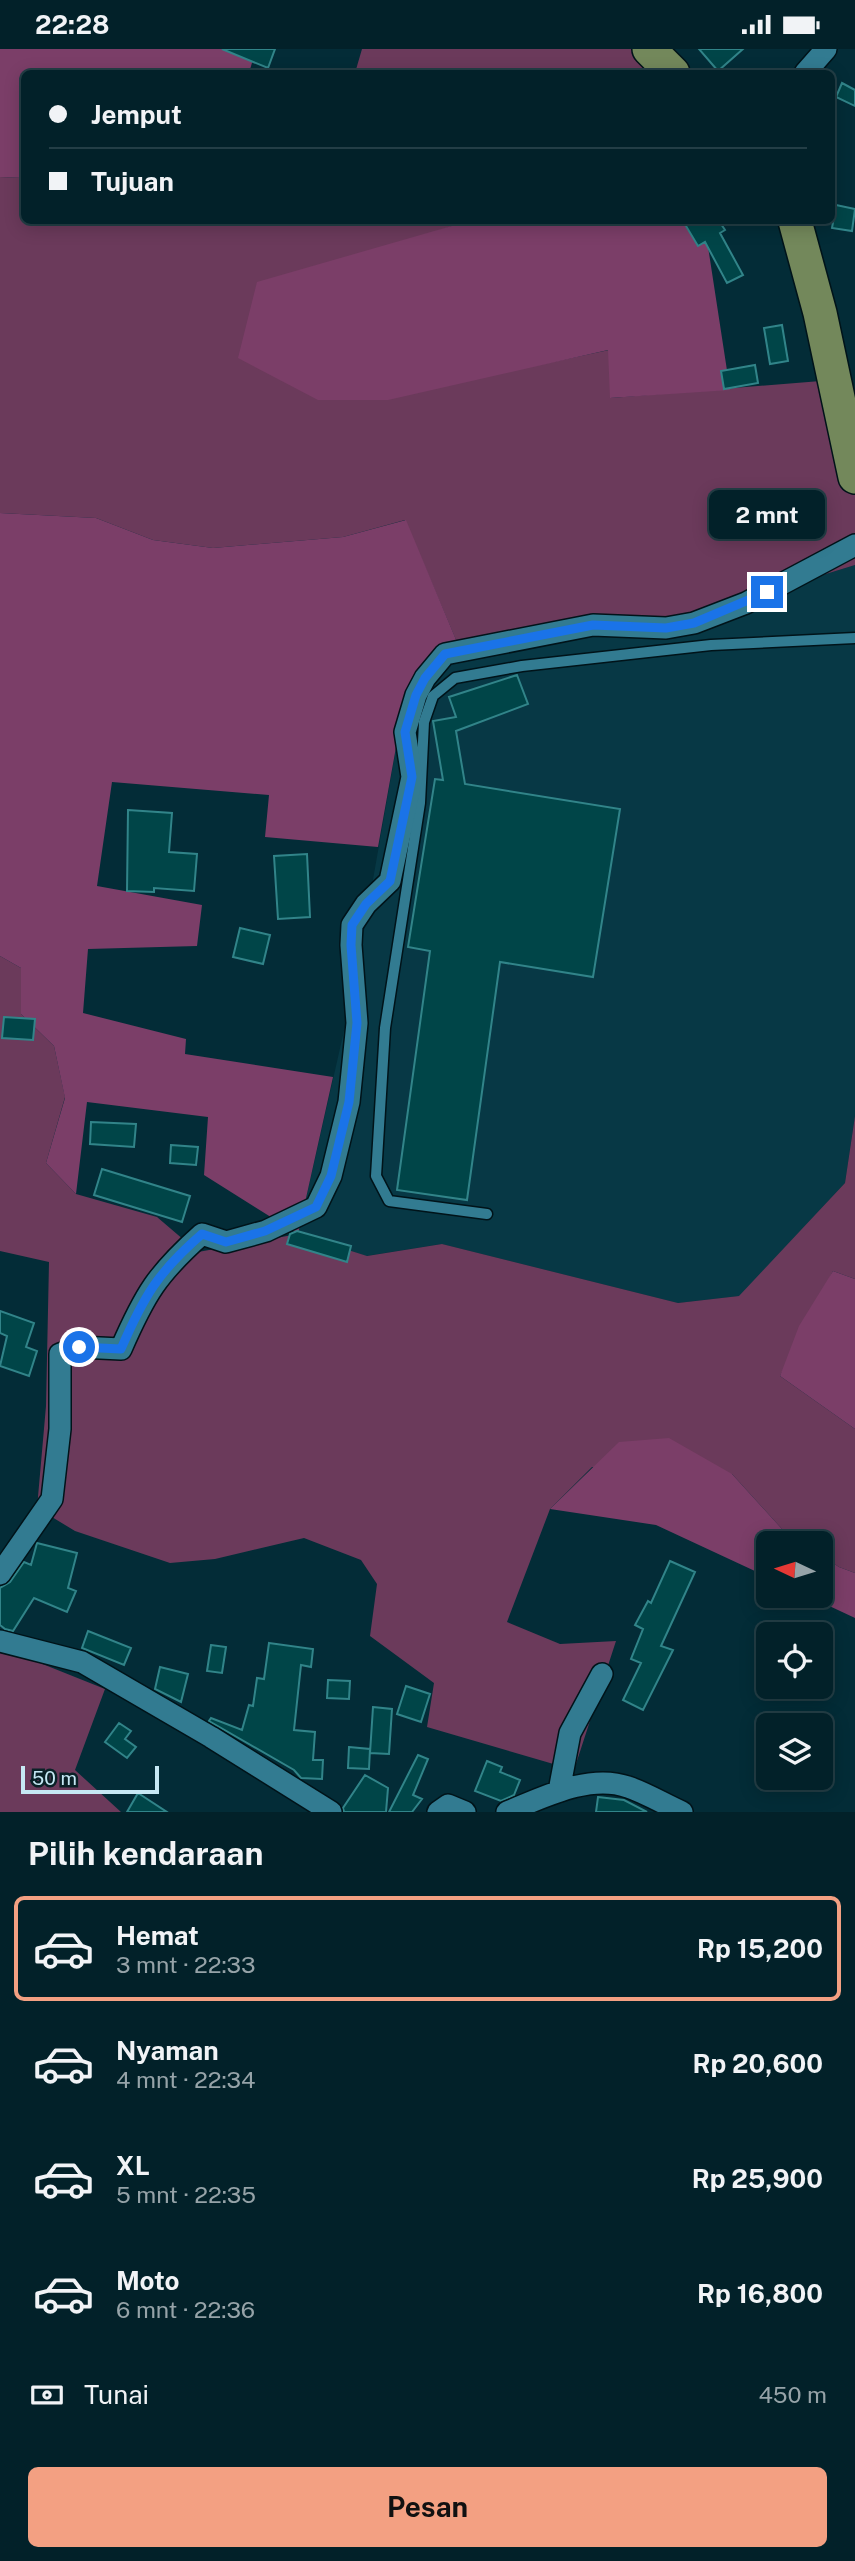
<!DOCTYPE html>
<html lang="id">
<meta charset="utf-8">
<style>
:root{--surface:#022129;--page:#0c2931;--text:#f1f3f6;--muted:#96a3a8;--line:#233e46;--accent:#f3a082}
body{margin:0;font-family:"Public Sans",sans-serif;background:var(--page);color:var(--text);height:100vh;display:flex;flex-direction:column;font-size:26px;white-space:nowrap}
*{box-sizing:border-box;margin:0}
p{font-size:23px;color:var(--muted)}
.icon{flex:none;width:38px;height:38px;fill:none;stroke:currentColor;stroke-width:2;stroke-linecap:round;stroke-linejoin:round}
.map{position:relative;height:1763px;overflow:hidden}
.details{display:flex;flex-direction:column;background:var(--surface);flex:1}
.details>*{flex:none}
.banner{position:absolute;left:21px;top:21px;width:814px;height:154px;border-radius:10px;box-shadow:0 4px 18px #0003,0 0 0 2px var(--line);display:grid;align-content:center;height:154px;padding:0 28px;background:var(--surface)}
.needle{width:46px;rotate:274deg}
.tools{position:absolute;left:756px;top:1482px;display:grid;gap:14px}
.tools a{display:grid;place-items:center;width:77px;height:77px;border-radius:10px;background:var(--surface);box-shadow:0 4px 18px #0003,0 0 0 2px var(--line);font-size:35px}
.scale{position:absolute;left:21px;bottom:18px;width:138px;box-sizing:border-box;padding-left:7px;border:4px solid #c6e8f4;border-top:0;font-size:19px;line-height:24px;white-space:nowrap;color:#c6e8f4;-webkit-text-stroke:5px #0a2127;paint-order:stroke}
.end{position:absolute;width:32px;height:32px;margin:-16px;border:9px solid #1a73e8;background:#fff;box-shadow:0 0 0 4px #fff}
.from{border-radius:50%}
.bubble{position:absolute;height:49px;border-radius:10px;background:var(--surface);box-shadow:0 4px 18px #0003,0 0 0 2px var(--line);font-size:23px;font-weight:700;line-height:49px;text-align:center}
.banner b{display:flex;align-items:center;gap:24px;height:66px;font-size:26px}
.banner b+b{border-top:2px solid var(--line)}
.banner i{width:18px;height:18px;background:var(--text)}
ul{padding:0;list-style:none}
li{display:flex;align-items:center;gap:21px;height:105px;margin:0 14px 10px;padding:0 14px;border:4px solid transparent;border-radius:10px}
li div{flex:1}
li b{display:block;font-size:26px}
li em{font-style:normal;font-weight:700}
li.on{border-color:var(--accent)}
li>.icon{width:63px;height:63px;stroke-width:1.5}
h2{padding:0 28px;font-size:32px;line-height:84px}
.pay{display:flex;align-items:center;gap:18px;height:77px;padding:0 28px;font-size:26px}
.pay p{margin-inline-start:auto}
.primary-button{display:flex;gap:14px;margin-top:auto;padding:14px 28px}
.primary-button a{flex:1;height:80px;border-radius:10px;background:var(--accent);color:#111;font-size:28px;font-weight:700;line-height:80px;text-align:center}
.status{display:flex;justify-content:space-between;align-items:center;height:49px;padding:0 35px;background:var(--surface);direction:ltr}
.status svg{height:19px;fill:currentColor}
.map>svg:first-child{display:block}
.built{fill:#073845}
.green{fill:#6b3a5b}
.forest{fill:#7b3e68}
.building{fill:#004548;stroke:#318489;stroke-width:2}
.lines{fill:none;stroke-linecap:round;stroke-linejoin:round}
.lane-casing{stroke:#001319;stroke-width:13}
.street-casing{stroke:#001319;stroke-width:24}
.primary-casing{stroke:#001319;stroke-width:36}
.lane{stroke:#327b91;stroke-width:10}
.street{stroke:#327b91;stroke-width:21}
.primary{stroke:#73885b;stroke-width:33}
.route{stroke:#1a73e8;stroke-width:9}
</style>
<div class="status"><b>22:28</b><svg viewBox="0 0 49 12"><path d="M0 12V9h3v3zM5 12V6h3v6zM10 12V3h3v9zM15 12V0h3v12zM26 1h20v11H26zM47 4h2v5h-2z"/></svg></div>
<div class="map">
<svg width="855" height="1763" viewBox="0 0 855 1763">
<rect width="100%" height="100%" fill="#032c37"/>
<!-- built -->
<path class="built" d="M 855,516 L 855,1067 L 845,1134 L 740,1247 L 678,1254 L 442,1195 L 366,1207 L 298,1185 L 355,933 L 404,654 L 432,617 L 681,570 Z"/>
<!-- green -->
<path class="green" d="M 362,0 L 668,0 L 651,24 L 355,24 Z
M 0,128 L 24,129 L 24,172 L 469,172 L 402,193 L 501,324 L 609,301 L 611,349 L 833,331 L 855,441 L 855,516 L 681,570 L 462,605 L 405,471 L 343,488 L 213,499 L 153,491 L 96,469 L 0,464 Z
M 0,907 L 21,919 L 21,965 L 54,997 L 65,1048 L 46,1114 L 76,1145 L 157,1168 L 198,1203 L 298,1185 L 367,1207 L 442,1195 L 678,1254 L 739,1247 L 845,1134 L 855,1067 L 855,1230 L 833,1222 L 780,1327 L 855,1380 L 855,1524 L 839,1518 L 821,1506 L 821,1494 L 803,1494 L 782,1480 L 732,1425 L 592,1418 L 550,1460 L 507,1573 L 560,1595 L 616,1592 L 574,1721 L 427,1678 L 434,1634 L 370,1587 L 377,1535 L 361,1511 L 304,1489 L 215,1510 L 170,1514 L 75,1482 L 37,1459 L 46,1357 L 49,1213 L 0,1202 Z
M 0,1598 L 105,1640 L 75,1721 L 121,1763 L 0,1763 Z"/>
<!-- forest -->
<path class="forest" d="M 0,0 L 256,0 L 249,24 L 24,24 L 24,129 L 0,128 Z
M 469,172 L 699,172 L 705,178 L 730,341 L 610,349 L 608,301 L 388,351 L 318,351 L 238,309 L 257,233 Z
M 0,464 L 96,469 L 153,491 L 213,499 L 343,488 L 406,471 L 462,605 L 432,617 L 404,654 L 378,798 L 265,788 L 269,746 L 112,733 L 97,837 L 202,856 L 197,897 L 88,900 L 83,964 L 186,990 L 185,1005 L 333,1028 L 298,1185 L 204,1126 L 208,1068 L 87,1053 L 76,1145 L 46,1114 L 65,1049 L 54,997 L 21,965 L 21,919 L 0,907 Z
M 833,1222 L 855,1230 L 855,1380 L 780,1327 L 799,1277 Z
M 669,1389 L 732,1425 L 782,1480 L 803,1494 L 768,1494 L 768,1528 L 656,1476 L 550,1460 L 619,1393 Z
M 821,1506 L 839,1518 L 855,1524 L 855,1569 L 808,1547 L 821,1547 Z"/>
<!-- building -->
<path class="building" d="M 222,0 L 275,0 L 268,19 Z
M 699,0 L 743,0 L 718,22 Z
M 842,34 L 855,41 L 855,57 L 836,48 Z
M 836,156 L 855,160 L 852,182 L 832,179 Z
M 683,172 L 719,172 L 725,181 L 720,184 L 743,226 L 727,234 L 705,193 L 698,197 Z
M 782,276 L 788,312 L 770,315 L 764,279 Z
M 755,316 L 758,334 L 724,340 L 721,322 Z
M 517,626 L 528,655 L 456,682 L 465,735 L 620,760 L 593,928 L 500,913 L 467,1151 L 397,1141 L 430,902 L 408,898 L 435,730 L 443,731 L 433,672 L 456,668 L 449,648 Z
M 128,761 L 172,764 L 169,803 L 197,805 L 194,842 L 154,839 L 154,843 L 127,842 Z
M 307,805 L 310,868 L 278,870 L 274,807 Z
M 240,879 L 270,886 L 263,915 L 233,908 Z
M 4,968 L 35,970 L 33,991 L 2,989 Z
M 91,1073 L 136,1075 L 134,1098 L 90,1095 Z
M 171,1096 L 198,1098 L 196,1116 L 170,1114 Z
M 102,1120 L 190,1147 L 182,1173 L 94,1146 Z
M 297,1182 L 351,1197 L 347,1213 L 287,1195 L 290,1185 Z
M 0,1262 L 34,1274 L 26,1298 L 37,1302 L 29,1327 L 0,1317 L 7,1287 L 0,1284 Z
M 37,1494 L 77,1504 L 68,1539 L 76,1542 L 67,1563 L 34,1549 L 13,1582 L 5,1580 L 0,1576 L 0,1539 L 10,1533 L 24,1513 L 31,1516 Z
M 670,1512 L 695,1523 L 661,1597 L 673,1601 L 643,1661 L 623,1651 L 641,1614 L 631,1610 L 643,1580 L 635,1576 L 648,1552 L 651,1554 Z
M 88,1582 L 131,1599 L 124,1616 L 82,1599 Z
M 269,1594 L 313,1600 L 311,1618 L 301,1616 L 294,1681 L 315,1683 L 313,1711 L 323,1711 L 322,1730 L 301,1729 L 294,1721 L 209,1672 L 211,1669 L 242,1681 L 249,1656 L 253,1657 L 257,1629 L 264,1630 Z
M 211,1596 L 226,1598 L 222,1624 L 207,1622 Z
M 160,1618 L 188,1625 L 181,1653 L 155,1640 Z
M 328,1631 L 350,1632 L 349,1650 L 327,1649 Z
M 406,1637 L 430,1645 L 421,1673 L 397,1665 Z
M 373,1658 L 392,1660 L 389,1705 L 370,1704 Z
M 119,1674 L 131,1682 L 125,1690 L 136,1698 L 127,1709 L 105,1693 Z
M 349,1698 L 370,1700 L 369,1720 L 348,1719 Z
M 418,1706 L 428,1710 L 413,1746 L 422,1750 L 412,1763 L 389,1763 Z
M 487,1712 L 502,1718 L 500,1723 L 520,1731 L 514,1746 L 501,1752 L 475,1742 Z
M 365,1726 L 388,1739 L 386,1763 L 344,1763 L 343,1759 Z
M 138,1744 L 167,1763 L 127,1763 Z
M 598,1748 L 624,1751 L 647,1763 L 596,1763 Z"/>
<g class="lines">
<!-- lane casing -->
<g class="lane-casing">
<path id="lane" d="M 487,1165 L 389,1152 L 376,1127 L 385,979 L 420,754 L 424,673 L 433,647 L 455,629 L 522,617 L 711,596 L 855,589"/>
</g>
<!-- street casing -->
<g class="street-casing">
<path id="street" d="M 805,24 L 826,0
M 0,1525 L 52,1450 L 60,1380 L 60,1305 L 79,1298 L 121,1300 C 145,1245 157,1225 202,1185 L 226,1193 L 266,1182 L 316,1158 L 331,1127 L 349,1053 L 357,974 L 351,896 L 352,876 L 366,855 L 390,832 L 412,728 L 405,683 L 416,646 L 425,629 L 445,605 L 593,576 L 666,579 L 694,574 L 746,554 L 855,496
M 0,1592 L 82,1613 L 211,1688 L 331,1763
M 559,1742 L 570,1684 L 602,1625
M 438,1763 L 448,1756 L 465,1763
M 507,1763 C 542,1749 589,1724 628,1738 C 646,1744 664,1755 682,1763"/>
</g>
<!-- primary casing -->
<g class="primary-casing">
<path id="primary" d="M 649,0 L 673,24
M 795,172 L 820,264 L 855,428"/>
</g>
<!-- lane -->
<use href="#lane" class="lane"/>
<!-- street -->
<use href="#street" class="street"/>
<!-- primary -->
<use href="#primary" class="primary"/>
</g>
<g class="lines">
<!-- route -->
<path class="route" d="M 79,1298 L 121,1300 C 144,1247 158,1223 202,1185 L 226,1193 L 265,1182 L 316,1158 L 331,1127 L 349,1053 L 357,974 L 351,896 L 352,876 L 366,855 L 390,832 L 412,728 L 405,683 L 416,646 L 425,629 L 445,605 L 593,576 L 666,579 L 694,574 L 767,543"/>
</g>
</svg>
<div class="tools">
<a><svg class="needle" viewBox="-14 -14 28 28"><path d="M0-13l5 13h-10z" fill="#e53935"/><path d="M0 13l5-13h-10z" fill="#96a3a8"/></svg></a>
<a><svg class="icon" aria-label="locate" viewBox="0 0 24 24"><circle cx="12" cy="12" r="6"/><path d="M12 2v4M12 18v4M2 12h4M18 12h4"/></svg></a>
<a><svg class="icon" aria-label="layers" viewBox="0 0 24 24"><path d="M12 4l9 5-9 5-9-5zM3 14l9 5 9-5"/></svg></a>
</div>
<div class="scale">50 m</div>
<i class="end from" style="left:79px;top:1298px"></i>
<i class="end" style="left:767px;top:543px"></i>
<div class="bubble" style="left:709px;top:441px;width:116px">2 mnt</div>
<div class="banner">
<b><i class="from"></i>Jemput</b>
<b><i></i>Tujuan</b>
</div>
</div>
<section class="details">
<h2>Pilih kendaraan</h2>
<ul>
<li class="on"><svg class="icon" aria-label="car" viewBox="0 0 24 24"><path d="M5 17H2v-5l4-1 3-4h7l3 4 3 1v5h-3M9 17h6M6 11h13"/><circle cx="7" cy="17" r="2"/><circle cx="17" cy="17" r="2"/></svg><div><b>Hemat</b><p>3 mnt · 22:33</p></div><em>Rp 15,200</em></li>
<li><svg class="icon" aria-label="car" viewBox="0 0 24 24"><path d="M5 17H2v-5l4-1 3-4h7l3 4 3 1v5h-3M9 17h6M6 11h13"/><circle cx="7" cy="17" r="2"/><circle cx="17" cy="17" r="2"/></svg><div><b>Nyaman</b><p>4 mnt · 22:34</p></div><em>Rp 20,600</em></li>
<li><svg class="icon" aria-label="car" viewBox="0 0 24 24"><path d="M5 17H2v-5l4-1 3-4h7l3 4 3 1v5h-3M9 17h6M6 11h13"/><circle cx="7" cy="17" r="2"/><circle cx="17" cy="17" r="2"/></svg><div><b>XL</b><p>5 mnt · 22:35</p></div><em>Rp 25,900</em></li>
<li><svg class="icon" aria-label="car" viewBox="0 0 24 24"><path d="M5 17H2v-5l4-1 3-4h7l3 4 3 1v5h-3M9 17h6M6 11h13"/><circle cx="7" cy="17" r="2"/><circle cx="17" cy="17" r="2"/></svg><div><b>Moto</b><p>6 mnt · 22:36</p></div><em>Rp 16,800</em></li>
</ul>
<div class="pay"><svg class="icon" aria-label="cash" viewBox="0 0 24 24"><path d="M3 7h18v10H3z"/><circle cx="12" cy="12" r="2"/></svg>Tunai<p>450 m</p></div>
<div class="primary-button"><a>Pesan</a></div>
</section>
